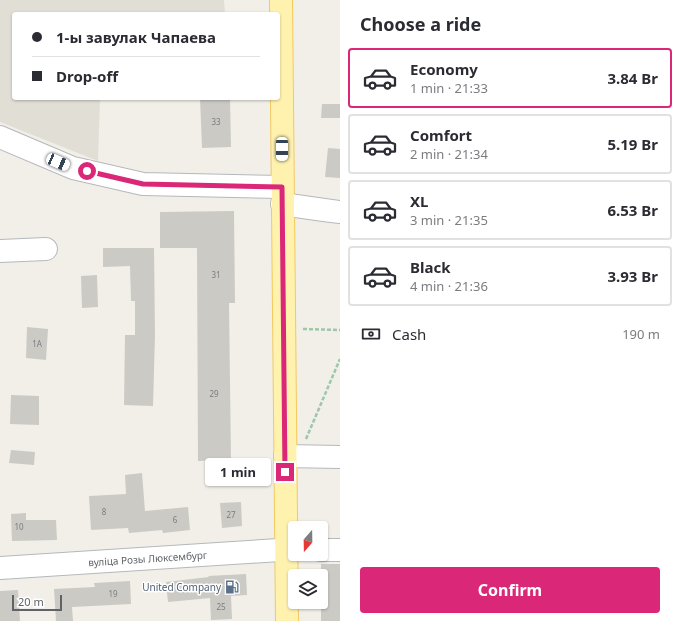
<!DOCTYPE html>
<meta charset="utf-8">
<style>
:root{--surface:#fff;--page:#f2f2f3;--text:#2b2b33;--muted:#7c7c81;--line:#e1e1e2;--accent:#db2777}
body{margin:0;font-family:"Noto Sans",sans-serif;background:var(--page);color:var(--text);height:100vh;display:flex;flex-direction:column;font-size:15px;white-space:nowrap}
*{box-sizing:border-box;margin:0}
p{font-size:13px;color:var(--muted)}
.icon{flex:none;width:22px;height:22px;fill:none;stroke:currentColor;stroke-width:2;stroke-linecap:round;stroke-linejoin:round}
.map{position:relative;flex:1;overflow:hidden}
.details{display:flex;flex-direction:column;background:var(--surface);width:340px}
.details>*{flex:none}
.banner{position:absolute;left:12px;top:12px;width:268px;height:88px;border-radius:4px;box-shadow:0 1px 3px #0004;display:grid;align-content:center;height:88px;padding:0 20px;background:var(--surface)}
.needle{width:26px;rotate:200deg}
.tools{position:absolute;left:288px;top:521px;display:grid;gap:8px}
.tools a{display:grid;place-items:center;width:40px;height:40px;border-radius:4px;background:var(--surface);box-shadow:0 1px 3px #0004;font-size:20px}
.scale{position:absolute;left:12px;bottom:10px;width:50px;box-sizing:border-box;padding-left:4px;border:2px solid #5f6368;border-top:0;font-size:11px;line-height:14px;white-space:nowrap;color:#5f6368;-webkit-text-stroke:3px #fff;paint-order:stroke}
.end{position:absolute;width:18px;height:18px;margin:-9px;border:5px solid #db2777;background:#fff;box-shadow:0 0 0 2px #fff}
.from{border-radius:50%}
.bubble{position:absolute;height:28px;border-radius:4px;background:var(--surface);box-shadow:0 1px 3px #0004;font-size:13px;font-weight:700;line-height:28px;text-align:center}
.car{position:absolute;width:12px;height:24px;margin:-12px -6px;border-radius:5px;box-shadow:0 0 3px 1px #0007;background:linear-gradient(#fff 24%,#345 0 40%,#fff 0 76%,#345 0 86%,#fff 0)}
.banner b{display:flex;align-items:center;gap:14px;height:38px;font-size:15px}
.banner b+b{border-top:1px solid var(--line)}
.banner i{width:10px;height:10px;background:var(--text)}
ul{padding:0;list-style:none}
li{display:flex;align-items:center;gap:12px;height:60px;margin:0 8px 6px;padding:0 12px;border:2px solid var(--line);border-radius:4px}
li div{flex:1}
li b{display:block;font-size:15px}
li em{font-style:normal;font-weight:700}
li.current{border-color:var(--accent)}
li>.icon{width:36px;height:36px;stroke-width:1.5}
h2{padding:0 20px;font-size:18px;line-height:48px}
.pay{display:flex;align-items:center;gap:10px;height:44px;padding:0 20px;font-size:15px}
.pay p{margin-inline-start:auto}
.primary-button{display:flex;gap:8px;margin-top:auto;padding:8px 20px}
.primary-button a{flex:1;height:46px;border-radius:4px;background:var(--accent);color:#fff;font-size:16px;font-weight:700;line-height:46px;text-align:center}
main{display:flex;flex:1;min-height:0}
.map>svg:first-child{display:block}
.education{fill:#e1ded6}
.building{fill:#cccac5}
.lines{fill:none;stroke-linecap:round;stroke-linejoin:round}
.minor-casing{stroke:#b5b8bc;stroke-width:24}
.major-casing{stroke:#f2c960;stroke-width:24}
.path{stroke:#9cc7a9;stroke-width:2.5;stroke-dasharray:4 2;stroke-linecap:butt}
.minor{stroke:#fff;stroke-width:22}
.major{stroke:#fff2af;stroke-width:22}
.route{stroke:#db2777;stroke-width:5}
.labels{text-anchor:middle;stroke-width:3;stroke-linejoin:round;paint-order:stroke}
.number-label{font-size:8px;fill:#7a7d7f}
.street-label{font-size:10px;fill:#5f6368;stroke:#fff}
.service-label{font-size:10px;fill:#4e5e75;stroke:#fff;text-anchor:end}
</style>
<main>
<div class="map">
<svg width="340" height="621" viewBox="0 0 340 621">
<rect width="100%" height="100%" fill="#f1efe8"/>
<!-- education -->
<path class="education" d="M 0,0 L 224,0 L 225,14 L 14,14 L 14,98 L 100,98 L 98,161 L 0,122 Z"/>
<!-- building -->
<path class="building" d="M 200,98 L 230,98 L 231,147 L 202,148 Z
M 322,104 L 340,104 L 340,118 L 321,118 Z
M 328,148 L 340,149 L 340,178 L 325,177 Z
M 234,211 L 235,303 L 229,303 L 231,460 L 198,461 L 197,248 L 160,248 L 160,212 Z
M 103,248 L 154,248 L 155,335 L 153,406 L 124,405 L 125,335 L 135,335 L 135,301 L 131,301 L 130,266 L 103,267 Z
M 97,275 L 98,307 L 82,308 L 81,276 Z
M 27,327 L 48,329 L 46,360 L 26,358 Z
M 11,395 L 39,396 L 39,425 L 10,424 Z
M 11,450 L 35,452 L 34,465 L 9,463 Z
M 142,473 L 145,511 L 188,507 L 190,530 L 163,533 L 162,530 L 129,533 L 128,528 L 91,530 L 89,496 L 126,494 L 125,475 Z
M 241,502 L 242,526 L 222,528 L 220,503 Z
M 26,513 L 26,520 L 56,520 L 57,540 L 12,541 L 11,514 Z
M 321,564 L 340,564 L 340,621 L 321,621 Z
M 246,574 L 247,595 L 231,596 L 232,619 L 211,620 L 210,598 L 168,602 L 166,582 L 209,577 L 208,576 Z
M 130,581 L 131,604 L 72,607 L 73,621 L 56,621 L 54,589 L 95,587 L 94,583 Z
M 18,590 L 20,621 L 0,621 L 0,591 Z"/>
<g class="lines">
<!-- minor casing -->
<g class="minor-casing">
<g id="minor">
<path d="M 0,137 L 73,168 L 143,184 L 282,187"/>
<path d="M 282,204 L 324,210 L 340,212"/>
<path d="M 0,251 L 46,249"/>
<path d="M 285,456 L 340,457"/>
<path d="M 321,550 L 340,550"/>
<path id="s1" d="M 0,568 L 295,549"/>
</g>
</g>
<!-- major casing -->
<g class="major-casing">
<path id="major" d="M 281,0 L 287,621"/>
</g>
<!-- path -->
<path class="path" d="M 303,329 L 340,330
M 306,439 L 340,359"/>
<!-- minor -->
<use href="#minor" class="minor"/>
<!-- major -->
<use href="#major" class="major"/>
</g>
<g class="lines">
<!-- route -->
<path class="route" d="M 87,171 L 143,184 L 282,187 L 285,472"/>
</g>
<!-- icons -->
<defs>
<g id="fuel-bare" transform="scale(1.08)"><path d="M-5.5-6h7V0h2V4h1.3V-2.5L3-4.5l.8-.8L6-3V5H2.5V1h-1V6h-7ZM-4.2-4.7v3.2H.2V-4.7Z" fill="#5c6f8a" stroke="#fff" stroke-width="2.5" paint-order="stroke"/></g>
</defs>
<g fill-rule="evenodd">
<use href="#fuel-bare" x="232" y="587"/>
</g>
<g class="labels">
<!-- number labels -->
<g class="number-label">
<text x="216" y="125">33</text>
<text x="216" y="278">31</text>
<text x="37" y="347">1А</text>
<text x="214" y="397">29</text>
<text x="104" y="515">8</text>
<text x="231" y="518">27</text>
<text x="175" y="523">6</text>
<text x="19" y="530">10</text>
<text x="113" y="597">19</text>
<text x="221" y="610">25</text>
</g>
<!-- street labels -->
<g class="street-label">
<text dy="4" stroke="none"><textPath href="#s1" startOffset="148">вуліца Розы Люксембург</textPath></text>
</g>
<!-- service labels -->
<g class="service-label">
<text x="221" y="591">United Company</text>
</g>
</g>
</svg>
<div class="tools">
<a><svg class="needle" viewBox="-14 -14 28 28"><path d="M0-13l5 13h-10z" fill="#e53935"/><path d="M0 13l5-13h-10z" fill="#7c7c81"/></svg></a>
<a><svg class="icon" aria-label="layers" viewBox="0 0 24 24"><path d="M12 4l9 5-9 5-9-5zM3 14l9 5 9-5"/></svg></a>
</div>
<div class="scale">20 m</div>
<i class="end from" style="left:87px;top:171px"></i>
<i class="end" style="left:285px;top:472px"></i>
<div class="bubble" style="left:205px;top:458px;width:66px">1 min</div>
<i class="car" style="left:282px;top:149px;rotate:180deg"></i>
<i class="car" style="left:58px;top:162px;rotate:113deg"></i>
<div class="banner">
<b><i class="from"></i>1-ы завулак Чапаева</b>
<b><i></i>Drop-off</b>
</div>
</div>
<section class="details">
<h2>Choose a ride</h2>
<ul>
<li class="current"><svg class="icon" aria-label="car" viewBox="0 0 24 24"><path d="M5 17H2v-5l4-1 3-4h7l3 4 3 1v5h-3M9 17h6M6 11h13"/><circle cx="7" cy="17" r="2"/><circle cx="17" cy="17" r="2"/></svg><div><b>Economy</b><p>1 min · 21:33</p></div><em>3.84 Br</em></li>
<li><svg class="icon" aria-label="car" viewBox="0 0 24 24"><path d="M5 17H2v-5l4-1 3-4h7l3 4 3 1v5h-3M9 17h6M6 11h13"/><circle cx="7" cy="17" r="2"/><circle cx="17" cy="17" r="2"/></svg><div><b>Comfort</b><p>2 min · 21:34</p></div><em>5.19 Br</em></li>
<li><svg class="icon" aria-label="car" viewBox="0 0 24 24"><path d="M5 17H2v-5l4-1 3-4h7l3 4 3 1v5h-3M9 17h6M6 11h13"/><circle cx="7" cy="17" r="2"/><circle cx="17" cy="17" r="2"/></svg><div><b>XL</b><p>3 min · 21:35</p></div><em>6.53 Br</em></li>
<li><svg class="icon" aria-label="car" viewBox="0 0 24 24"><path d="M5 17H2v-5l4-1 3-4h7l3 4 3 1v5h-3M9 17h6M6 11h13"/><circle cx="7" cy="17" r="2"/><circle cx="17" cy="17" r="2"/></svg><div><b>Black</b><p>4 min · 21:36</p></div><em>3.93 Br</em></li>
</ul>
<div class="pay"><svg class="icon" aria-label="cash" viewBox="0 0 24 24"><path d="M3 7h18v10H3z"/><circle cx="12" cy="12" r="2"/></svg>Cash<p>190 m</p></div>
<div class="primary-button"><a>Confirm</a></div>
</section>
</main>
